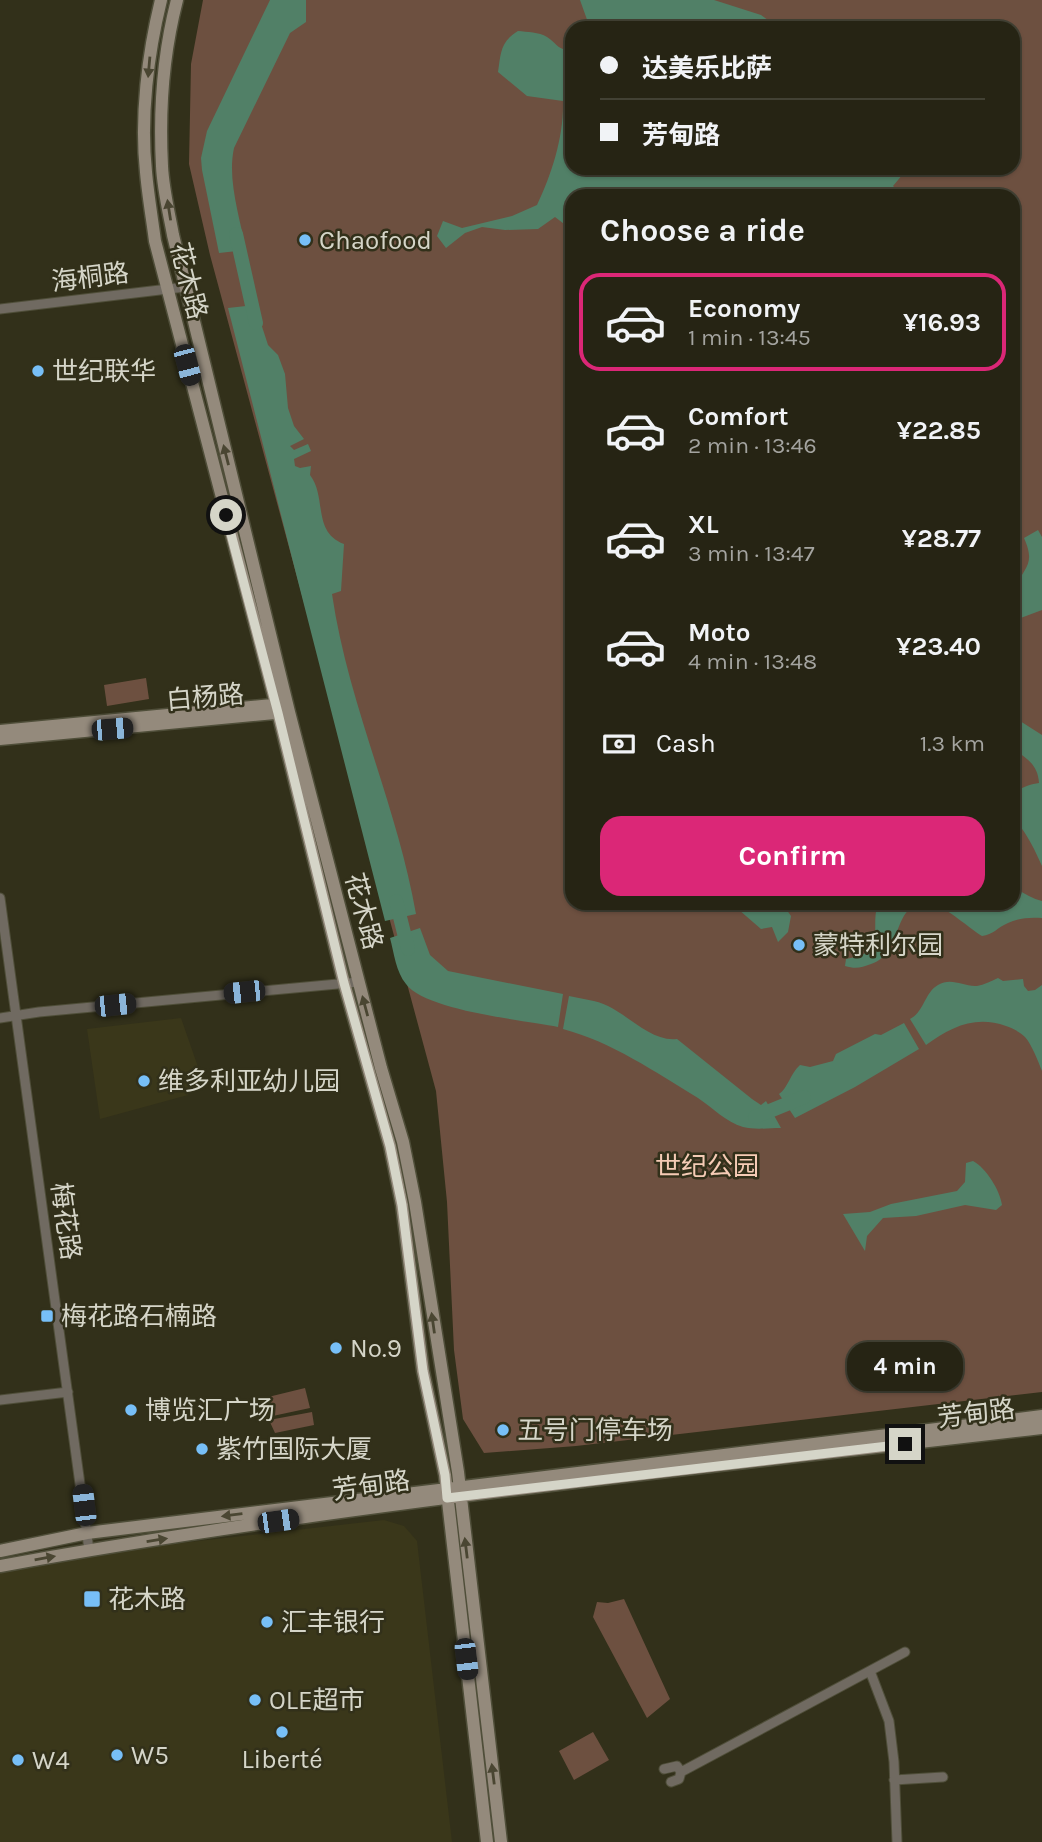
<!DOCTYPE html>
<meta charset="utf-8">
<style>
:root{--surface:#262414;--page:#2e2c1d;--text:#f1f3f6;--muted:#a4a4a0;--line:#424134;--accent:#db2777}
body{margin:0;font-family:Karla,"Noto Sans SC",sans-serif;background:var(--page);color:var(--text);height:100vh;display:flex;flex-direction:column;font-size:26px;white-space:nowrap}
*{box-sizing:border-box;margin:0}
p{font-size:23px;color:var(--muted)}
.icon{flex:none;width:38px;height:38px;fill:none;stroke:currentColor;stroke-width:2;stroke-linecap:round;stroke-linejoin:round}
.map{position:relative;flex:1;overflow:hidden}
.side{position:absolute;left:565px;top:189px;width:455px;height:721px;display:flex;flex-direction:column;background:var(--surface);border-radius:21px;box-shadow:0 2px 5px #0004,0 0 0 2px var(--line)}
.side>*{flex:none}
.banner{position:absolute;left:565px;top:21px;width:455px;height:154px;border-radius:21px;box-shadow:0 2px 5px #0004,0 0 0 2px var(--line);display:grid;align-content:center;height:154px;padding:0 35px;background:var(--surface)}
.end{position:absolute;width:32px;height:32px;margin:-16px;border:9px solid #d5d5c8;background:#111;box-shadow:0 0 0 4px #111}
.from{border-radius:50%}
.bubble{position:absolute;height:49px;border-radius:21px;background:var(--surface);box-shadow:0 2px 5px #0004,0 0 0 2px var(--line);font-size:23px;font-weight:700;line-height:49px;text-align:center}
.car{position:absolute;width:21px;height:42px;margin:-21px -10px;border-radius:9px;box-shadow:0 0 5px 2px #0007;background:linear-gradient(#222 24%,#8ab4d8 0 40%,#222 0 76%,#8ab4d8 0 86%,#222 0)}
.banner b{display:flex;align-items:center;gap:24px;height:66px;font-size:26px}
.banner b+b{border-top:2px solid var(--line)}
.banner i{width:18px;height:18px;background:var(--text)}
ul{padding:0;list-style:none}
li{display:flex;align-items:center;gap:21px;height:98px;margin:0 14px 10px;padding:0 21px;border:4px solid transparent;border-radius:21px}
li div{flex:1}
li b{display:block;font-size:26px}
li em{font-style:normal;font-weight:700}
li.on{border-color:var(--accent)}
li>.icon{width:63px;height:63px;stroke-width:1.5}
h2{padding:0 35px;font-size:32px;line-height:84px}
.pay{display:flex;align-items:center;gap:18px;height:77px;padding:0 35px;font-size:26px}
.pay p{margin-inline-start:auto}
.button{display:flex;gap:14px;margin-top:auto;padding:14px 35px}
.button a{flex:1;height:80px;border-radius:21px;background:var(--accent);color:#fff;font-size:28px;font-weight:700;line-height:80px;text-align:center}
.map>svg:first-child{display:block}
.built{fill:#3a371a}
.green{fill:#6d5040;fill-rule:evenodd}
.water{fill:#518067}
.lines{fill:none;stroke-linecap:round;stroke-linejoin:round}
.river{stroke:#518067;stroke-width:14}
.minor-casing{stroke:#4f4e39;stroke-width:11}
.secondary-casing{stroke:#4f4e39;stroke-width:15}
.minor{stroke:#706a61;stroke-width:9}
.secondary{stroke:#948a7c;stroke-width:12}
.oneway{fill:#4a4632}
.route{stroke:#d5d5c8;stroke-width:9}
.poi-dot{fill:#77bff7;stroke:#32301a;stroke-width:2.5}
.labels{text-anchor:middle;stroke-width:5;stroke-linejoin:round;paint-order:stroke}
.poi-label{font-size:26px;fill:#d5d5c8;stroke:#32301a;text-anchor:start}
.street-label{font-size:26px;fill:#d5d5c8;stroke:#32301a}
.park-label{font-size:26px;fill:#f5cbb5;stroke:#32301a}
</style>
<div class="map">
<svg width="1042" height="1842" viewBox="0 0 1042 1842">
<rect width="100%" height="100%" fill="#32301a"/>
<!-- built -->
<path class="built" d="M 181,1018 L 198,1067 L 188,1095 L 100,1119 L 87,1029 Z
M 384,1520 L 404,1526 L 417,1541 L 452,1842 L 0,1842 L 0,1570 L 154,1546 Z"/>
<!-- green -->
<path class="green" d="M 203,0 L 1042,0 L 1042,1392 L 576,1446 L 484,1453 L 463,1419 L 454,1350 L 447,1202 L 436,1091 L 210,255 L 189,164 L 191,64 ZM 572,28 L 1013,28 L 1013,168 L 572,168 ZM 572,196 L 1013,196 L 1013,903 L 572,903 Z
M 146,678 L 149,699 L 107,706 L 104,685 Z
M 305,1388 L 310,1408 L 268,1417 L 264,1398 Z
M 312,1412 L 314,1425 L 275,1433 L 269,1420 Z
M 624,1599 L 670,1699 L 647,1718 L 593,1617 L 597,1602 L 608,1603 Z
M 593,1732 L 609,1760 L 574,1780 L 559,1751 Z"/>
<!-- water -->
<path class="water" d="M 270,0 L 306,0 L 306,22 L 290,33 L 234,148 C 227,180 240,218 246,250 L 219,253 L 202,170 L 201,158 L 207,131 Z
M 580,0 L 714,0 L 761,15 L 779,28 L 590,28 Z
M 518,31 C 527,32 539,32 547,37 C 557,43 559,53 572,48 L 572,168 L 908,168 L 893,186 L 903,196 L 572,196 L 572,230 L 555,217 L 538,229 L 505,230 L 482,227 L 465,233 L 446,248 L 437,236 L 443,221 L 462,228 L 512,216 L 537,205 C 552,174 564,136 563,101 L 527,96 L 498,72 C 501,53 500,42 518,31 Z
M 255,305 L 268,345 L 278,355 L 285,374 L 288,408 L 294,426 L 304,439 L 290,446 L 294,450 L 308,444 L 311,451 L 294,459 L 295,466 L 300,468 L 311,466 L 310,475 C 327,497 312,532 344,544 L 341,591 L 332,594 C 348,704 397,805 416,914 L 385,921 L 228,308 Z
M 1038,530 L 1042,537 L 1042,610 L 1013,621 C 1013,612 1011,600 1014,592 C 1022,567 1037,567 1024,538 Z
M 1013,708 L 1020,708 L 1020,721 L 1042,735 L 1042,866 C 1035,850 1026,831 1013,818 L 1013,793 C 1020,788 1031,784 1039,783 C 1038,765 1027,758 1013,749 Z
M 1013,888 C 1023,892 1032,899 1042,901 L 1042,918 C 1030,917 1019,918 1008,923 C 998,927 993,935 982,936 C 972,930 950,911 941,908 C 888,888 908,952 871,964 C 861,968 855,969 845,966 L 846,959 C 889,953 869,930 878,903 L 1013,903 Z
M 731,903 L 775,903 L 784,906 L 791,916 L 788,932 L 778,942 L 772,927 L 761,929 Z
M 420,928 L 430,955 L 448,971 L 563,994 L 558,1027 C 524,1020 426,1011 406,984 C 396,972 394,953 390,938 Z
M 998,978 L 1003,981 L 1023,979 L 1024,986 L 1028,991 L 1035,990 L 1042,985 L 1042,1071 C 1038,1061 1032,1045 1025,1037 C 1020,1032 1012,1028 1006,1026 C 975,1015 951,1027 926,1045 L 910,1019 C 924,1012 925,992 938,985 C 952,977 963,987 977,986 C 984,985 991,981 998,978 Z
M 569,996 C 582,999 596,1000 608,1006 C 629,1016 652,1042 677,1039 L 752,1099 L 761,1105 L 766,1101 L 781,1128 C 769,1128 755,1130 743,1127 C 726,1122 713,1108 698,1098 C 655,1072 612,1042 563,1029 Z
M 904,1023 L 919,1049 L 855,1087 L 795,1118 L 779,1094 C 788,1088 790,1074 800,1065 L 810,1067 L 833,1061 L 836,1054 L 875,1034 L 881,1035 Z
M 973,1161 C 986,1168 1000,1190 1002,1205 L 996,1210 L 965,1205 L 916,1216 L 883,1218 L 867,1236 L 865,1251 L 843,1214 L 870,1212 L 891,1204 L 957,1191 L 965,1182 L 966,1163 Z"/>
<g class="lines">
<!-- river -->
<path class="river" d="M 236,234 L 256,323
M 396,901 L 408,949
M 755,1117 L 804,1097"/>
<!-- minor casing -->
<g class="minor-casing">
<path id="minor" d="M 0,309 L 185,287
M 0,898 L 89,1550
M 0,1018 L 39,1012 L 359,982
M 0,1400 L 68,1392
M 870,1671 L 889,1721 L 894,1762 L 897,1842
M 664,1769 L 677,1766 L 681,1772 L 905,1652
M 894,1780 L 943,1777
M 671,1782 L 679,1779 L 681,1772"/>
</g>
<!-- secondary casing -->
<g class="secondary-casing">
<path id="secondary" d="M 161,0 C 148,53 140,117 146,172 C 148,195 152,218 155,241 L 276,704 L 344,983 L 390,1146 L 402,1205 L 423,1371 L 445,1475 L 487,1842
M 177,0 C 163,54 159,110 162,166 C 163,189 169,213 173,235 L 289,712 L 381,1068 L 403,1142 L 415,1202 L 458,1472 L 501,1842
M 0,731 L 282,704
M 0,739 L 285,712
M 0,1551 L 87,1533 L 1042,1416
M 0,1566 C 345,1503 694,1469 1042,1428"/>
</g>
<!-- minor -->
<use href="#minor" class="minor"/>
<!-- secondary -->
<use href="#secondary" class="secondary"/>
</g>
<!-- one-way arrows -->
<defs><path id="oneway-solid" d="M-6-.8H1V-3.2L6.5 0L1 3.2V.8H-6Z" transform="scale(1.75)"/></defs>
<g class="oneway">
<use href="#oneway-solid" transform="translate(149 67) rotate(95)"/>
<use href="#oneway-solid" transform="translate(169 210) rotate(-99)"/>
<use href="#oneway-solid" transform="translate(226 455) rotate(-104)"/>
<use href="#oneway-solid" transform="translate(365 1006) rotate(-105)"/>
<use href="#oneway-solid" transform="translate(433 1323) rotate(-98)"/>
<use href="#oneway-solid" transform="translate(232 1515) rotate(173)"/>
<use href="#oneway-solid" transform="translate(157 1540) rotate(-9)"/>
<use href="#oneway-solid" transform="translate(466 1548) rotate(-97)"/>
<use href="#oneway-solid" transform="translate(45 1558) rotate(-10)"/>
<use href="#oneway-solid" transform="translate(493 1774) rotate(-97)"/>
</g>
<g class="lines">
<!-- route -->
<path class="route" d="M 226,515 L 278,713 L 344,983 L 390,1146 L 402,1205 L 423,1371 L 445,1475 L 447,1498 L 905,1444"/>
</g>
<!-- markers -->
<g class="poi-dot">
<circle cx="305" cy="240" r="7"/>
<circle cx="38" cy="371" r="7"/>
<circle cx="799" cy="945" r="7"/>
<circle cx="144" cy="1081" r="7"/>
<rect x="40" y="1309" width="14" height="14" rx="3.5"/>
<circle cx="336" cy="1348" r="7"/>
<circle cx="131" cy="1410" r="7"/>
<circle cx="503" cy="1430" r="7"/>
<circle cx="202" cy="1449" r="7"/>
<rect x="83" y="1590" width="18" height="18" rx="3.5"/>
<circle cx="267" cy="1622" r="7"/>
<circle cx="255" cy="1700" r="7"/>
<circle cx="282" cy="1732" r="7"/>
<circle cx="117" cy="1755" r="7"/>
<circle cx="18" cy="1760" r="7"/>
</g>
<g class="labels">
<!-- poi labels -->
<g class="poi-label">
<text x="319" y="249">Chaofood</text>
<text x="52" y="380">世纪联华</text>
<text x="813" y="954">蒙特利尔园</text>
<text x="158" y="1090">维多利亚幼儿园</text>
<text x="61" y="1325">梅花路石楠路</text>
<text x="350" y="1357">No.9</text>
<text x="145" y="1419">博览汇广场</text>
<text x="517" y="1439">五号门停车场</text>
<text x="216" y="1458">紫竹国际大厦</text>
<text x="108" y="1608">花木路</text>
<text x="281" y="1631">汇丰银行</text>
<text x="269" y="1709">OLE超市</text>
<text x="131" y="1764">W5</text>
<text x="282" y="1768" text-anchor="middle">Liberté</text>
<text x="32" y="1769">W4</text>
</g>
<!-- street labels -->
<g class="street-label">
<text transform="translate(90 277) rotate(-7)" y="9">海桐路</text>
<text transform="translate(189 281) rotate(76)" y="9">花木路</text>
<text transform="translate(205 697) rotate(-5)" y="9">白杨路</text>
<text transform="translate(364 911) rotate(75)" y="9">花木路</text>
<text transform="translate(66 1221) rotate(82)" y="9">梅花路</text>
<text transform="translate(976 1413) rotate(-7)" y="9">芳甸路</text>
<text transform="translate(371 1485) rotate(-8)" y="9">芳甸路</text>
</g>
<!-- park labels -->
<g class="park-label">
<text x="707" y="1175">世纪公园</text>
</g>
</g>
</svg>
<i class="end from" style="left:226px;top:515px"></i>
<i class="end" style="left:905px;top:1444px"></i>
<div class="bubble" style="left:847px;top:1342px;width:116px">4 min</div>
<i class="car" style="left:187px;top:365px;rotate:165deg"></i>
<i class="car" style="left:112px;top:729px;rotate:85deg"></i>
<i class="car" style="left:244px;top:992px;rotate:264deg"></i>
<i class="car" style="left:115px;top:1005px;rotate:84deg"></i>
<i class="car" style="left:84px;top:1505px;rotate:353deg"></i>
<i class="car" style="left:278px;top:1521px;rotate:82deg"></i>
<i class="car" style="left:466px;top:1659px;rotate:173deg"></i>
<div class="banner">
<b><i class="from"></i>达美乐比萨</b>
<b><i></i>芳甸路</b>
</div>
<section class="side">
<h2>Choose a ride</h2>
<ul>
<li class="on"><svg class="icon" aria-label="car" viewBox="0 0 24 24"><path d="M5 17H2v-5l4-1 3-4h7l3 4 3 1v5h-3M9 17h6M6 11h13"/><circle cx="7" cy="17" r="2"/><circle cx="17" cy="17" r="2"/></svg><div><b>Economy</b><p>1 min · 13:45</p></div><em>¥16.93</em></li>
<li><svg class="icon" aria-label="car" viewBox="0 0 24 24"><path d="M5 17H2v-5l4-1 3-4h7l3 4 3 1v5h-3M9 17h6M6 11h13"/><circle cx="7" cy="17" r="2"/><circle cx="17" cy="17" r="2"/></svg><div><b>Comfort</b><p>2 min · 13:46</p></div><em>¥22.85</em></li>
<li><svg class="icon" aria-label="car" viewBox="0 0 24 24"><path d="M5 17H2v-5l4-1 3-4h7l3 4 3 1v5h-3M9 17h6M6 11h13"/><circle cx="7" cy="17" r="2"/><circle cx="17" cy="17" r="2"/></svg><div><b>XL</b><p>3 min · 13:47</p></div><em>¥28.77</em></li>
<li><svg class="icon" aria-label="car" viewBox="0 0 24 24"><path d="M5 17H2v-5l4-1 3-4h7l3 4 3 1v5h-3M9 17h6M6 11h13"/><circle cx="7" cy="17" r="2"/><circle cx="17" cy="17" r="2"/></svg><div><b>Moto</b><p>4 min · 13:48</p></div><em>¥23.40</em></li>
</ul>
<div class="pay"><svg class="icon" aria-label="cash" viewBox="0 0 24 24"><path d="M3 7h18v10H3z"/><circle cx="12" cy="12" r="2"/></svg>Cash<p>1.3 km</p></div>
<div class="button"><a>Confirm</a></div>
</section>
</div>
